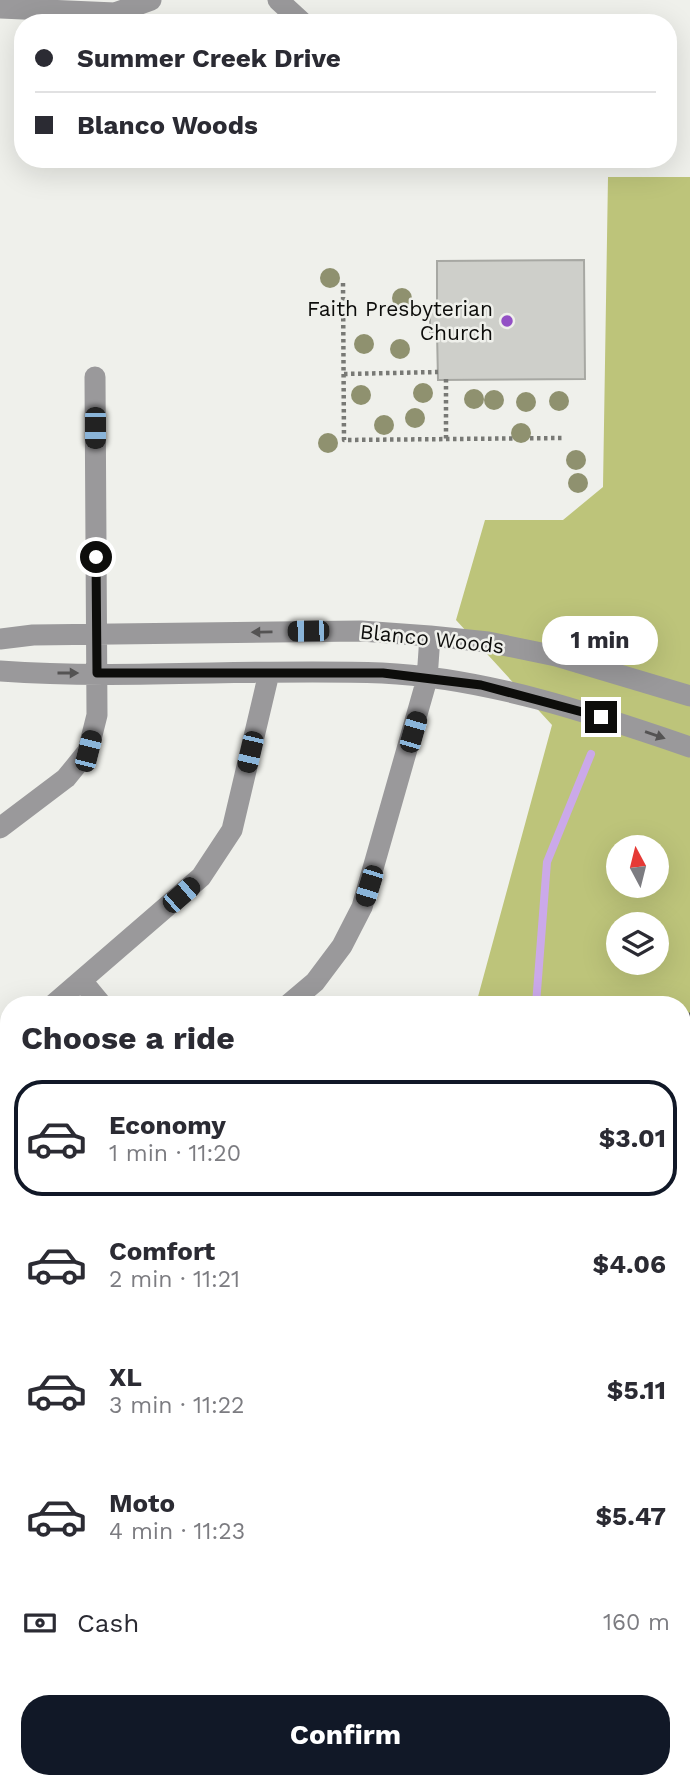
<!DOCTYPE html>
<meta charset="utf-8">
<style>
:root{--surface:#fff;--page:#f2f2f3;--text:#2b2b33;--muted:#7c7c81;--line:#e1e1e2;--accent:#111827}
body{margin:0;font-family:"Work Sans",sans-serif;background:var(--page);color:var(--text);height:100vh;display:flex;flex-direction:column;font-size:26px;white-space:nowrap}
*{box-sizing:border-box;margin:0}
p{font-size:23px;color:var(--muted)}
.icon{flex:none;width:38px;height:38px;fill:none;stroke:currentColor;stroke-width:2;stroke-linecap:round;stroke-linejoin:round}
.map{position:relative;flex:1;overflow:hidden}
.side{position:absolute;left:0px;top:996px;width:691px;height:793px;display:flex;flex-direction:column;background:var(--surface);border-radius:28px 28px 0 0;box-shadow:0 7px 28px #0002}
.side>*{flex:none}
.guide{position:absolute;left:14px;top:14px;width:663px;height:154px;border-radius:28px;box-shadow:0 7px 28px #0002;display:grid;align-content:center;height:154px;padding:0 21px;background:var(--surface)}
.needle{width:46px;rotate:353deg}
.fabs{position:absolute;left:606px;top:835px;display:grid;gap:14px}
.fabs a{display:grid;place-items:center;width:63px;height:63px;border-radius:50%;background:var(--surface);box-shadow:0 7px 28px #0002;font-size:35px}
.end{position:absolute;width:32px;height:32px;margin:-16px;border:9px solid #0d0d0b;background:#fff;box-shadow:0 0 0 4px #fff}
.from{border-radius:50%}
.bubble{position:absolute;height:49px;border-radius:24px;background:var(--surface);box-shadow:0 7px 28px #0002;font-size:23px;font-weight:700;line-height:49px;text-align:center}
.car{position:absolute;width:21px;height:42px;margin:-21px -10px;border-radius:9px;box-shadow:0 0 5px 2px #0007;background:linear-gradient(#222 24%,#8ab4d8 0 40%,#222 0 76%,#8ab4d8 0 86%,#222 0)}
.guide b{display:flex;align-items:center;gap:24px;height:66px;font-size:26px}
.guide b+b{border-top:2px solid var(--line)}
.guide i{width:18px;height:18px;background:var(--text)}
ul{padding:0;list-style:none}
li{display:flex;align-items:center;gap:21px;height:116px;margin:0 14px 10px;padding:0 7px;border:4px solid transparent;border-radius:28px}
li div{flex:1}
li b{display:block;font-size:26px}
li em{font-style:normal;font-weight:700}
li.on{border-color:var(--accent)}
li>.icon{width:63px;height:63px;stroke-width:1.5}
h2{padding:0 21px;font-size:32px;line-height:84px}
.pay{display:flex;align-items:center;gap:18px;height:77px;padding:0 21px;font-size:26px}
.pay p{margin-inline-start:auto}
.action{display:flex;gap:14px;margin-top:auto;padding:14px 21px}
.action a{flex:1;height:80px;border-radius:28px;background:var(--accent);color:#fff;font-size:28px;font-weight:700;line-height:80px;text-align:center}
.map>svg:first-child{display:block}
.green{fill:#d5dc97}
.forest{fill:#bdc47a;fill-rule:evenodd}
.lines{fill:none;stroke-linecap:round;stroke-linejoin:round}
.stream{stroke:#cba9e9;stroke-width:8}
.building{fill:#cecfca;stroke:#a7a8a3;stroke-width:2}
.path{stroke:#787975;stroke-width:4.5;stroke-dasharray:3.5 3.5;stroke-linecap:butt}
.minor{stroke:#9a999b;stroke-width:21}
.major{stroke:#555457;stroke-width:21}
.tree{fill:#8f916f}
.oneway{fill:#545353}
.route{stroke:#0d0d0b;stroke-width:9}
.poi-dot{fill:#9350c5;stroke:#eff0eb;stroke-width:2.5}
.labels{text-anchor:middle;stroke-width:5;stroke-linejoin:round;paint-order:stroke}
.poi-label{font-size:21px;fill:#0d0d0b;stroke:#eff0eb;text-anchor:end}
.street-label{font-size:21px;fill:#0d0d0b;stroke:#eff0eb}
</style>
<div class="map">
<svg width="690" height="1788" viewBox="0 0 690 1788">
<rect width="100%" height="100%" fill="#eff0eb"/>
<!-- green -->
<path class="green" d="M 690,1308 L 690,1788 L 650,1788 L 650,1780 L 682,1780 L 682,1367 Z"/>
<!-- forest -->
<path class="forest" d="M 608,177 L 690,177 L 690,1022 L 683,1028 L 682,1004 L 476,1004 L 552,725 L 456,620 L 485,520 L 563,520 L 603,487 ZM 618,847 L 656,847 L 656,886 L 618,886 ZM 618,924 L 656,924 L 656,962 L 618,962 Z
M 9,1454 L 9,1597 L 0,1601 L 0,1459 Z"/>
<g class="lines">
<!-- stream -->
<path class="stream" d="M 536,1004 L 547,862 L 591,754
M 0,1524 L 9,1519"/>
</g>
<!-- building -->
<path class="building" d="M 584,260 L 585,379 L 438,380 L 437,332 L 430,332 L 430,310 L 437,310 L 437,261 Z"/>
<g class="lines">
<!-- path -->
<path class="path" d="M 343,283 L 344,440 L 562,438
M 344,374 L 438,372
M 446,379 L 446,439"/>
<!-- minor -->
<path class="minor" d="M 278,0 L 303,23
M 0,8 L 115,13 L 151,0
M 0,639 L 33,635 L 361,631 L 430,636 L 488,642 L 556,656 L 690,696
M 0,671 C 127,680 255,668 382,673 C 487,678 591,713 690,747
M 0,828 L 66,778 L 88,751 L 97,715 L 95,377
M 82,981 L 101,1004
M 54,1004 L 201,877 L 232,830 L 269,673
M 289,1004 L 315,982 L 342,946 L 362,907 L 427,679 L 430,636
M 0,1045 L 9,1040
M 2,1223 L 9,1232
M 0,1755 L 9,1750
M 521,1780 L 569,1788
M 249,1788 L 250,1780
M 402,1788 L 402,1780"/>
<!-- major -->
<path class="major" d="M 682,1061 L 690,1023
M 598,1788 L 598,1780"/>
</g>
<!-- trees -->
<g class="tree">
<circle cx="330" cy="278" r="10"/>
<circle cx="402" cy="298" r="10"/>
<circle cx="364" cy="344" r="10"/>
<circle cx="400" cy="349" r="10"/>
<circle cx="423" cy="393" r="10"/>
<circle cx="361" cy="395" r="10"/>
<circle cx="474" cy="399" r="10"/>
<circle cx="494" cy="400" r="10"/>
<circle cx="559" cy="401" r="10"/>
<circle cx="526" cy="402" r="10"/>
<circle cx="415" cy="418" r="10"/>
<circle cx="384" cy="425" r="10"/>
<circle cx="521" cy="433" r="10"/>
<circle cx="328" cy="443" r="10"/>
<circle cx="576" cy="460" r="10"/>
<circle cx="578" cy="483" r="10"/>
</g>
<!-- one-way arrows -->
<defs><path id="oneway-solid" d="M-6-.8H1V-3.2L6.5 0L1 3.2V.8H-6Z" transform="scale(1.75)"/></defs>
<g class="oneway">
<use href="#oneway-solid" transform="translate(262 632) rotate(179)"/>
<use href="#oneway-solid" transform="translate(68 673)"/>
<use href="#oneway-solid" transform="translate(655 735) rotate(19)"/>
</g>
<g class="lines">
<!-- route -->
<path class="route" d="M 96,557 L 97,673 L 383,673 L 481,685 L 601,717"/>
</g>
<!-- markers -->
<circle class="poi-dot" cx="507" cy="321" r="7"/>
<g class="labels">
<!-- poi labels -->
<g class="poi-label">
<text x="493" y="316">Faith Presbyterian<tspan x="493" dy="24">Church</tspan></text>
</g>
<!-- street labels -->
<g class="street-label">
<text transform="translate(432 639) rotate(6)" y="7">Blanco Woods</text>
</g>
</g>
</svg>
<div class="fabs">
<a><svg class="needle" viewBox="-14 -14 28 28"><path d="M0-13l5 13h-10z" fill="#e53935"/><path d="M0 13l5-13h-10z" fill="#7c7c81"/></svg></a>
<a><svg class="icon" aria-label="layers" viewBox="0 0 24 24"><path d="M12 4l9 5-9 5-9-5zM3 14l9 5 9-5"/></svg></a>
</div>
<i class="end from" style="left:96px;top:557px"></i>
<i class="end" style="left:601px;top:717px"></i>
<div class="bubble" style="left:542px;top:616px;width:116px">1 min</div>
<i class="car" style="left:95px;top:428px;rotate:180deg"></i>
<i class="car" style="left:308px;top:631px;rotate:269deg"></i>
<i class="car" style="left:413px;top:732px;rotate:16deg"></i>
<i class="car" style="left:88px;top:751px;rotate:14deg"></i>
<i class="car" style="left:250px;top:752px;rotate:193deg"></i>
<i class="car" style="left:369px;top:886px;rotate:197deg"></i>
<i class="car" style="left:181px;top:895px;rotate:49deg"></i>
<div class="guide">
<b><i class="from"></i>Summer Creek Drive</b>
<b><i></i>Blanco Woods</b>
</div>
<section class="side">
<h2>Choose a ride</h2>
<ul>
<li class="on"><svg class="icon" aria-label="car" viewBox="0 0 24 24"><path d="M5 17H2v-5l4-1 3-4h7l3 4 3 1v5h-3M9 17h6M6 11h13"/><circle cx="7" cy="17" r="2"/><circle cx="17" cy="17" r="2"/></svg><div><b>Economy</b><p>1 min · 11:20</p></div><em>$3.01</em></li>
<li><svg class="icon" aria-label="car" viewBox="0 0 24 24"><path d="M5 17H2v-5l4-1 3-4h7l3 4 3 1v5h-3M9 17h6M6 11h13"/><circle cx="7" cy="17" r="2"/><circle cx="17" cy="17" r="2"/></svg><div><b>Comfort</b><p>2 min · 11:21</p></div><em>$4.06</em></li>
<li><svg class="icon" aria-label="car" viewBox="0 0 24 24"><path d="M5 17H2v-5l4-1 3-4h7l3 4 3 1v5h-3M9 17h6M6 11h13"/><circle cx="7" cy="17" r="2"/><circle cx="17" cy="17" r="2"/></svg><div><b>XL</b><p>3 min · 11:22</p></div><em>$5.11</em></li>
<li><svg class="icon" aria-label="car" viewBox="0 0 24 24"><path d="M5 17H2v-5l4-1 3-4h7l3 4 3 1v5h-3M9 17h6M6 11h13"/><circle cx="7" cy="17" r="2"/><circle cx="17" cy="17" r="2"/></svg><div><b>Moto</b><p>4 min · 11:23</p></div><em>$5.47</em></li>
</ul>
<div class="pay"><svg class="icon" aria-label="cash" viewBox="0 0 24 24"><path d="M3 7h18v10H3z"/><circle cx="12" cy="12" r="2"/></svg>Cash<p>160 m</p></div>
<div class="action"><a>Confirm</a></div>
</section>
</div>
